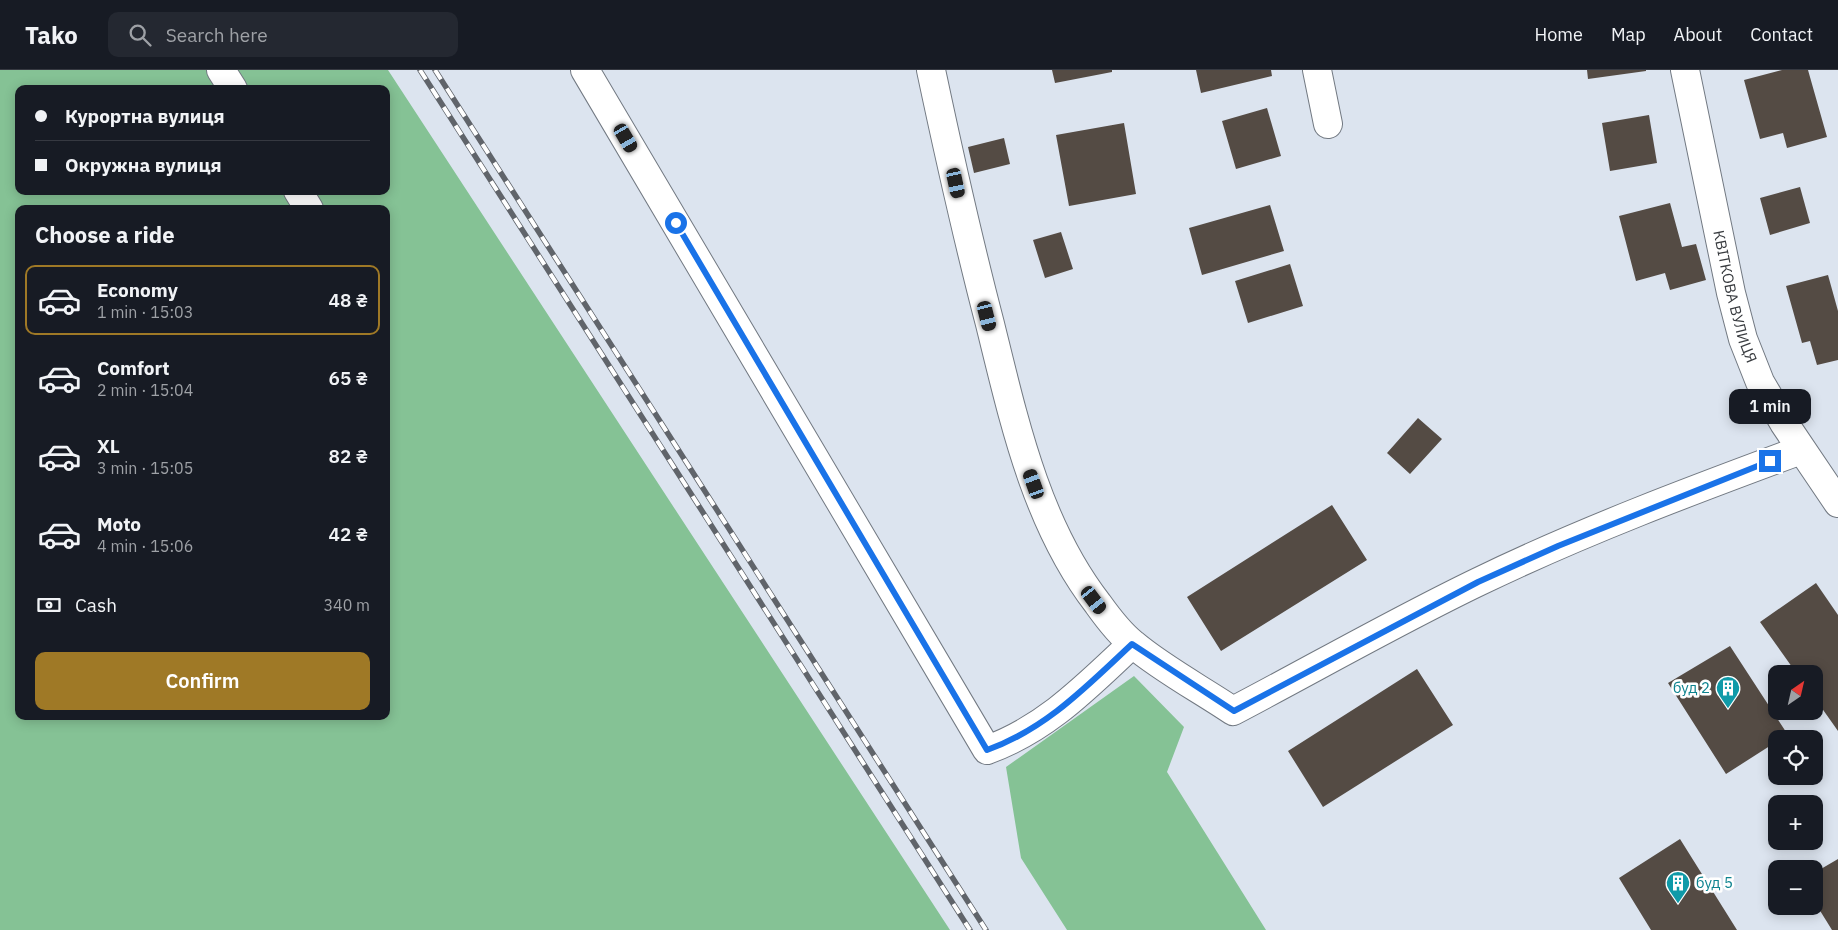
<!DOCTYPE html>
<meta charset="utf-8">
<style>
:root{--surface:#171b24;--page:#242831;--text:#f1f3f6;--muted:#9ea1a6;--line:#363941;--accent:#9f7926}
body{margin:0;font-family:"IBM Plex Sans",sans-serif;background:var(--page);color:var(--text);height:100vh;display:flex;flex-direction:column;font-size:19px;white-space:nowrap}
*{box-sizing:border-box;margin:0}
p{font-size:16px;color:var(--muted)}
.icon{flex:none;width:28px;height:28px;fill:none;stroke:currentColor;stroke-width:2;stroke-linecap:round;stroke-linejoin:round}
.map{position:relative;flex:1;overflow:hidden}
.details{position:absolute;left:15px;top:135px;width:375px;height:515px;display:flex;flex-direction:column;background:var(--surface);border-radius:10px;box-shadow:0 2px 12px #0003}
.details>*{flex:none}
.hud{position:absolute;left:15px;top:15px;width:375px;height:110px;border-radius:10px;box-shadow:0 2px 12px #0003;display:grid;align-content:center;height:110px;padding:0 20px;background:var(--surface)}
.needle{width:32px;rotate:34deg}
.controls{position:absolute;left:1768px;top:595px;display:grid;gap:10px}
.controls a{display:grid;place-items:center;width:55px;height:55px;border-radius:10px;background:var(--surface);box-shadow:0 2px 12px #0003;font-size:25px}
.end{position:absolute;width:22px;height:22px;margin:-11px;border:6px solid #1a73e8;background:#fff;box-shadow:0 0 0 2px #fff}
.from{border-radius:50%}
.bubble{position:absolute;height:35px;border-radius:10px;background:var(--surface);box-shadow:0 2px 12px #0003;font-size:16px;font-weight:600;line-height:35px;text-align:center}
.car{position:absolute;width:15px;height:30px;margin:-15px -8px;border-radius:6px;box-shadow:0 0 4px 1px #0007;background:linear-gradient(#222 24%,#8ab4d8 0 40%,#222 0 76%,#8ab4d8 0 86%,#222 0)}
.hud b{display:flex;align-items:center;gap:18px;height:48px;font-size:19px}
.hud b+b{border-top:1px solid var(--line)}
.hud i{width:12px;height:12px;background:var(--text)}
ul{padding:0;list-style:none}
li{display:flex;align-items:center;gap:15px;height:70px;margin:0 10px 8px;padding:0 10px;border:2px solid transparent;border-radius:10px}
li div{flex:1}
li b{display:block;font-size:19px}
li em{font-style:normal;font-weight:600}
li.selected{border-color:var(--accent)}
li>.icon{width:45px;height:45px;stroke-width:1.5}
h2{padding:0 20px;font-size:22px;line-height:60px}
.pay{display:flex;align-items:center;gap:12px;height:55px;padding:0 20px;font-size:19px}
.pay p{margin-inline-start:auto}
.cta{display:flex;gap:10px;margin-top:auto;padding:10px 20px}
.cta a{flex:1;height:58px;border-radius:10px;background:var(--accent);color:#fff;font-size:20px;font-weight:600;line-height:58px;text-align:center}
header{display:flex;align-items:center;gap:30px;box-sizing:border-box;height:70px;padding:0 25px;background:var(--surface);border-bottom:1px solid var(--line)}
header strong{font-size:24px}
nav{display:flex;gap:28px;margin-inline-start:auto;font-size:18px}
.search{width:350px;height:45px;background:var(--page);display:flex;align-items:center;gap:12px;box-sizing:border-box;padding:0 18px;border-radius:10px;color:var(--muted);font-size:19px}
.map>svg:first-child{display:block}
.forest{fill:#85c295;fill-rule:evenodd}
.building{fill:#544b44}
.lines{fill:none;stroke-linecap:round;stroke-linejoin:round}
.minor-casing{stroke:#727982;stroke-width:30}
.minor{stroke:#fff;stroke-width:28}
.rail-casing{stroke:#60646a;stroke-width:5.5}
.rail{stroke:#fff;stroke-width:4;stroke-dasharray:11;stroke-linecap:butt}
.route{stroke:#1a73e8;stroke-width:6}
.labels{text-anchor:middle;stroke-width:5;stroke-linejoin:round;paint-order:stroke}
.street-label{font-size:15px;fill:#383b3f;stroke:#fff}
.culture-label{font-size:15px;fill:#0d838f;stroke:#fff;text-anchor:end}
</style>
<header>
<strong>Tako</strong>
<div class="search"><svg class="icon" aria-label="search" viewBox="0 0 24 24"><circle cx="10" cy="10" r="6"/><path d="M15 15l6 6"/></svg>Search here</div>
<nav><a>Home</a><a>Map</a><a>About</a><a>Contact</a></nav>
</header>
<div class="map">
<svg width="1838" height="860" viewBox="0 0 1838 860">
<rect width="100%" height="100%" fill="#dce4ef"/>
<!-- forest -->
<path class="forest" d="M 0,0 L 388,0 L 950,860 L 0,860 ZM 19,19 L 386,19 L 386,121 L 19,121 ZM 19,139 L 386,139 L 386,646 L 19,646 Z
M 1134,606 L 1184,657 L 1167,702 L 1266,860 L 1067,860 L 1021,788 L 1006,697 Z"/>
<!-- building -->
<path class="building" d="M 1052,0 L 1112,0 L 1112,2 L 1055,13 Z
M 1196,0 L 1271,0 L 1272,6 L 1201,23 Z
M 1587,0 L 1646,0 L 1646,1 L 1588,9 Z
M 1782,0 L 1808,0 L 1827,67 L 1787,78 L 1783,63 L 1760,69 L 1744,10 Z
M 1267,38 L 1281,86 L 1236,99 L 1222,51 Z
M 1649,45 L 1657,93 L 1610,101 L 1602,53 Z
M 1124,53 L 1136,124 L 1069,136 L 1056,65 Z
M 1004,68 L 1010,94 L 974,103 L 968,77 Z
M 1800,117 L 1810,153 L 1770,165 L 1760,128 Z
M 1670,133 L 1682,177 L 1696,174 L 1706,210 L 1670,220 L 1665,203 L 1636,211 L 1619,146 Z
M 1270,135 L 1284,181 L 1202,205 L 1189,158 Z
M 1061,162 L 1073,199 L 1045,208 L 1033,170 Z
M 1290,194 L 1303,236 L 1248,253 L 1235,211 Z
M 1828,205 L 1838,241 L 1838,290 L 1817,295 L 1810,271 L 1802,273 L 1786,216 Z
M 1418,348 L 1442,369 L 1410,404 L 1387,383 Z
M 1332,435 L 1367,490 L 1221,581 L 1187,527 Z
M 1816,513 L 1838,545 L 1838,661 L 1814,627 L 1814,604 L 1797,604 L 1760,552 Z
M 1730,576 L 1788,665 L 1776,669 L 1776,672 L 1726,704 L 1668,613 Z
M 1417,599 L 1453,655 L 1323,737 L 1288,681 Z
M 1680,769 L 1737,860 L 1651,860 L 1619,808 Z
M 1838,789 L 1838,860 L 1832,860 L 1814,831 L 1814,803 Z"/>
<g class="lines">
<!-- minor casing -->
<g class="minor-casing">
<g id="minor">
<path d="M 221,0 L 233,19"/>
<path d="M 585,0 L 987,680 C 1046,659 1087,616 1132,574"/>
<path d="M 931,0 C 949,85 968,170 990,254 C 1014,351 1036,454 1098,534 C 1108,548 1119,563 1133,574 C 1161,598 1202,620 1233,641 C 1315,598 1395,552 1478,512 C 1583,461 1693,420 1801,380"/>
<path d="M 1317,0 L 1328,54"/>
<path id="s1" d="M 1685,0 L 1731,223 L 1743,269 L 1760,312 L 1784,353 L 1838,433"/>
<path d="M 298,121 L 309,139"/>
</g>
</g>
<!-- minor -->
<use href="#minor" class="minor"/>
<!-- rail casing -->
<g class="rail-casing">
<path id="rail" d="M 420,0 L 970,860
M 435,0 L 986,860"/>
</g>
<!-- rail -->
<use href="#rail" class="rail"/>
</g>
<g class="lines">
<!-- route -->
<path class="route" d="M 676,153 L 987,680 C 1046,659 1087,616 1132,574 L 1234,641 L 1478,512 L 1558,476 L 1770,391"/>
</g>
<!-- icons -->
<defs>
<g id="building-pin" transform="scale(1.25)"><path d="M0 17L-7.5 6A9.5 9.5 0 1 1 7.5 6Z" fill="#0f9aa8" stroke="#fff"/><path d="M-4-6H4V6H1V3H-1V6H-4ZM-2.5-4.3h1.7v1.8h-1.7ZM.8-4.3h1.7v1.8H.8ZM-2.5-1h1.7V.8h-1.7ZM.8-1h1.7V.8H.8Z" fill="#fff"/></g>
</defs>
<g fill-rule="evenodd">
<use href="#building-pin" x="1728" y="618"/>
<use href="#building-pin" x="1678" y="813"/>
</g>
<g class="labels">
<!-- street labels -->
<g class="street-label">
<text dy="5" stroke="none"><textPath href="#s1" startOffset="232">КВІТКОВА ВУЛИЦЯ</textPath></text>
</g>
<!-- culture labels -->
<g class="culture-label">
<text x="1710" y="623">буд 2</text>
<text x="1696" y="818" text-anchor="start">буд 5</text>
</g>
</g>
</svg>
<div class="controls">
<a><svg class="needle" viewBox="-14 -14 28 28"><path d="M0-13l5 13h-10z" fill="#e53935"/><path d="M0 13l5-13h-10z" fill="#9ea1a6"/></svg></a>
<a><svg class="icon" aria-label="locate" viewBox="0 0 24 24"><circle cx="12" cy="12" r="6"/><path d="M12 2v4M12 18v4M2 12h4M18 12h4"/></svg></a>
<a>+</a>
<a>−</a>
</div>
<i class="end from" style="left:676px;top:153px"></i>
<i class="end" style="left:1770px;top:391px"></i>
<div class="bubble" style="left:1729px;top:319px;width:82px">1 min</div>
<i class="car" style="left:626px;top:68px;rotate:150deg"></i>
<i class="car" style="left:956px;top:113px;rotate:168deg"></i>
<i class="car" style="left:987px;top:246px;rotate:166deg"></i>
<i class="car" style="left:1034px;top:414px;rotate:340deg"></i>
<i class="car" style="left:1094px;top:530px;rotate:143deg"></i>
<div class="hud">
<b><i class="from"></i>Курортна вулиця</b>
<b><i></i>Окружна вулиця</b>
</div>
<section class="details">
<h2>Choose a ride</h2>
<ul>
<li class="selected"><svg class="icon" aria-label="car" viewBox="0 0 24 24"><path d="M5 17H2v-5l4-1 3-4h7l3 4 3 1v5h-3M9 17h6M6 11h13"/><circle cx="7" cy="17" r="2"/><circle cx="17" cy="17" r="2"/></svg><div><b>Economy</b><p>1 min · 15:03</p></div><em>48 ₴</em></li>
<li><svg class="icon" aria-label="car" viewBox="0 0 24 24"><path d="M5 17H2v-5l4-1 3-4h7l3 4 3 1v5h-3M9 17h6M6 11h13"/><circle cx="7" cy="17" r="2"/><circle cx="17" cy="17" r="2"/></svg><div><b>Comfort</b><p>2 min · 15:04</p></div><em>65 ₴</em></li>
<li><svg class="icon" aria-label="car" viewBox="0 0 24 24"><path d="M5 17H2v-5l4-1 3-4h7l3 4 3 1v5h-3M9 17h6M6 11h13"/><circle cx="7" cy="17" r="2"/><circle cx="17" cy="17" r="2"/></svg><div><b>XL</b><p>3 min · 15:05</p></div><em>82 ₴</em></li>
<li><svg class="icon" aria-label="car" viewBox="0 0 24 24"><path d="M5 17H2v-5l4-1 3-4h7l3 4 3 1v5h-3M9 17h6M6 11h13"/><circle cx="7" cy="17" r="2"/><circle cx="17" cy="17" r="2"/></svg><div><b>Moto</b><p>4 min · 15:06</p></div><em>42 ₴</em></li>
</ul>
<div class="pay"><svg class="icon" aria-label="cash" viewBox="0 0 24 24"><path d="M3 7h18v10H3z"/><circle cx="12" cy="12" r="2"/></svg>Cash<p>340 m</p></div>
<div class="cta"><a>Confirm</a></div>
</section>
</div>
